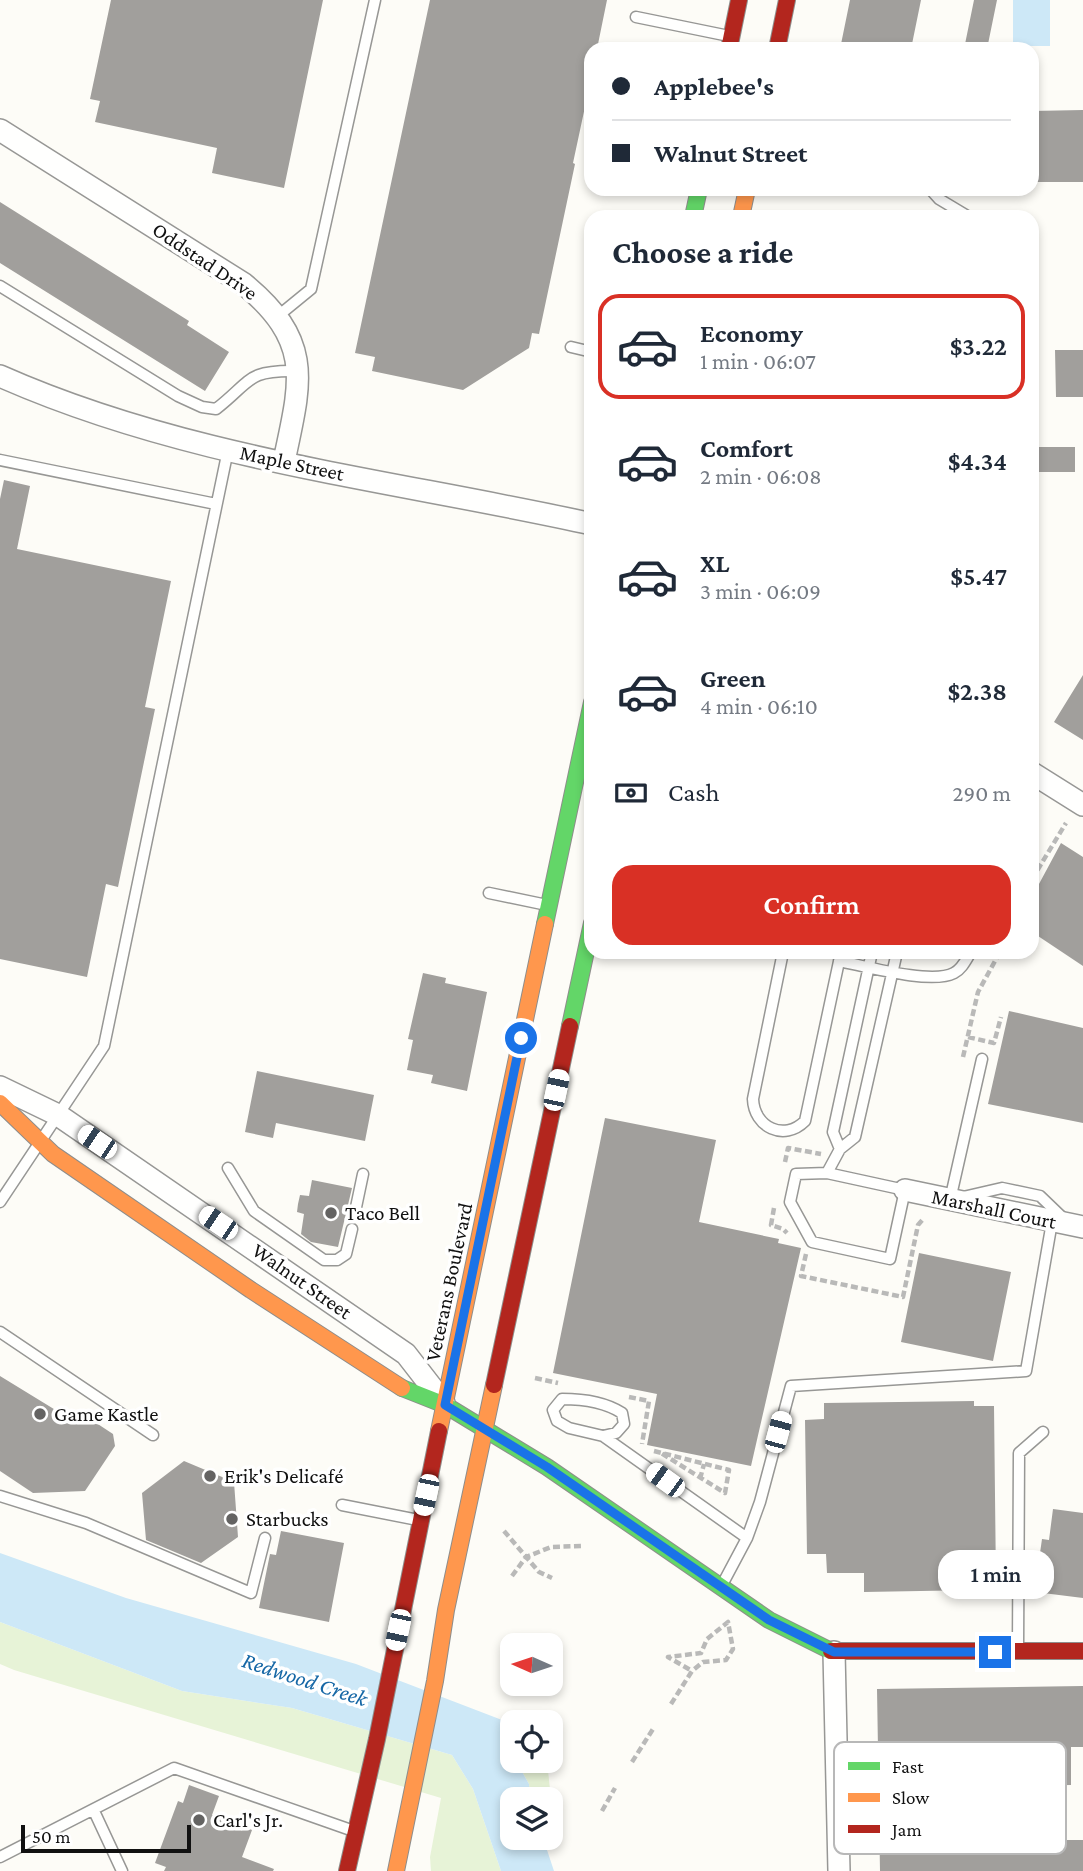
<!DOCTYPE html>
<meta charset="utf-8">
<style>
:root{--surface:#fff;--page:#f2f2f3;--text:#1f2937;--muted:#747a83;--line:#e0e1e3;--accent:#d93025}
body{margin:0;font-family:"Crimson Pro",serif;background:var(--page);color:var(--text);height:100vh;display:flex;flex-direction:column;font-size:26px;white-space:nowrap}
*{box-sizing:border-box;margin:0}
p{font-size:23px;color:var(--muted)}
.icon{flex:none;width:38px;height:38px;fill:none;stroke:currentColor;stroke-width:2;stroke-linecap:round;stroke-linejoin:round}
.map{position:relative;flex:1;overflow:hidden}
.panel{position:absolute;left:584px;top:210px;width:455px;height:749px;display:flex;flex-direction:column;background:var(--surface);border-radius:21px;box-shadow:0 4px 10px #0003}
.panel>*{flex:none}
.guide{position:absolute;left:584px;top:42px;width:455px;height:154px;border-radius:21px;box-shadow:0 4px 10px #0003;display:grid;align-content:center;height:154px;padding:0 28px;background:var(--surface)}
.needle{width:46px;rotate:273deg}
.tools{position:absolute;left:500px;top:1633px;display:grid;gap:14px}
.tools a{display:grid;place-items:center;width:63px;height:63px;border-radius:14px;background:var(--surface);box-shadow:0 4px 10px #0003;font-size:35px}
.scale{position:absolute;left:21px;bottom:18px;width:170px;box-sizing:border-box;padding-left:7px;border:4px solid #111;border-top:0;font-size:19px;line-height:24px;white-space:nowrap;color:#111;-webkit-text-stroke:5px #fff;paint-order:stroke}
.end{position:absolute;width:32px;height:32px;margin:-16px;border:9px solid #1a73e8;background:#fff;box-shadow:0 0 0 4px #fff}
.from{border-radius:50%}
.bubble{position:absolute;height:49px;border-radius:21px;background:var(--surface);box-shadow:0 4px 10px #0003;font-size:23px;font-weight:600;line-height:49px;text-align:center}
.car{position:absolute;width:21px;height:42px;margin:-21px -10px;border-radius:9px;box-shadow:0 0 5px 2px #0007;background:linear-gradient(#fff 24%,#345 0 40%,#fff 0 76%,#345 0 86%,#fff 0)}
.guide b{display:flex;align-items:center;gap:24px;height:66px;font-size:26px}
.guide b+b{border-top:2px solid var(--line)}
.guide i{width:18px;height:18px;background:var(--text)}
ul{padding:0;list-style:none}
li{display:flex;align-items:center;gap:21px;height:105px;margin:0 14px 10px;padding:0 14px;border:4px solid transparent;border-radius:21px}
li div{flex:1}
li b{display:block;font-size:26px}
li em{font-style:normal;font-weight:600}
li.current{border-color:var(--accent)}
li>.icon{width:63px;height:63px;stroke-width:1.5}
h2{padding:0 28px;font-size:32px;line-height:84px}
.pay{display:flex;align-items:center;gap:18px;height:77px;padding:0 28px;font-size:26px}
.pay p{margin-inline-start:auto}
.button{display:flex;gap:14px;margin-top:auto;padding:14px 28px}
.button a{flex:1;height:80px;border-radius:21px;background:var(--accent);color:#fff;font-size:28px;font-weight:600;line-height:80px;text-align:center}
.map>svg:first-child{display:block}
.green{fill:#e7f3d7}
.water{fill:#cde8f7}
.building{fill:#a19f9c}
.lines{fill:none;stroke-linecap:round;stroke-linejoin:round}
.lane-casing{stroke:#979795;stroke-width:13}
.street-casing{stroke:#979795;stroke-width:24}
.fast-casing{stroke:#8e8d8b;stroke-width:18}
.slow-casing{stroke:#8e8d8b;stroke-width:18}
.jam-casing{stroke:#8e8d8b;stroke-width:18}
.path{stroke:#b9b9b8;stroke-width:4.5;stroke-dasharray:7 3.5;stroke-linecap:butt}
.lane{stroke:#fffffe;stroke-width:10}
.street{stroke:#fffffe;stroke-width:21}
.fast{stroke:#63d668;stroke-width:16}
.slow{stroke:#ff974d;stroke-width:16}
.jam{stroke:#b3261e;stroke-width:16}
.route{stroke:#1a73e8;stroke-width:9}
.poi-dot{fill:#646362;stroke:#fff;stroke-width:2.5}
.labels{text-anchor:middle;stroke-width:7;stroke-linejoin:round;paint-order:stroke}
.street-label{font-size:21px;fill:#111;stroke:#fff}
.poi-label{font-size:21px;fill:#111;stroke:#fff;text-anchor:start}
.water-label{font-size:23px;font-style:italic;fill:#1768a6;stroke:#fff}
.key{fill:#fff;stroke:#b8b8b8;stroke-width:2}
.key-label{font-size:19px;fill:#111}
</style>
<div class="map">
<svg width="1083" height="1871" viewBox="0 0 1083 1871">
<rect width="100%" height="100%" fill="#fdfcf7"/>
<!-- green -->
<path class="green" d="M 0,1622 L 182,1691 L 292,1708 L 452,1755 L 473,1789 L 501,1871 L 431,1871 L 430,1857 L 441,1798 L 14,1670 L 0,1664 Z
M 516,1761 L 547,1761 L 551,1799 L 530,1799 L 529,1784 Z"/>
<!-- water -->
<path class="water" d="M 1013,0 L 1050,0 L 1050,46 L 1013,46 Z
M 0,1553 L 126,1598 L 356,1664 L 502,1720 L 513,1760 L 516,1761 L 529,1784 L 530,1799 L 513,1799 L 513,1838 L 543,1838 L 554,1871 L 501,1871 L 473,1789 L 452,1755 L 292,1708 L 182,1691 L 0,1622 Z"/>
<!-- building -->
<path class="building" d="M 111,0 L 323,0 L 284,188 L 212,173 L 217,148 L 95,122 L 100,101 L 90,99 Z
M 430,0 L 607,0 L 597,49 L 592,49 L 592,74 L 573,163 L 575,164 L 539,334 L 532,333 L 529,348 L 463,390 L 372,371 L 375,357 L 355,353 Z
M 850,0 L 921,0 L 911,49 L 840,49 Z
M 974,0 L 997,0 L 987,49 L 964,49 Z
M 1083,110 L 1083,182 L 1032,182 L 1032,111 Z
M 0,202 L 189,321 L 187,325 L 229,352 L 205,391 L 0,263 Z
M 1055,350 L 1083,350 L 1083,397 L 1056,397 Z
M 1032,447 L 1075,447 L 1075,472 L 1032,472 Z
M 4,480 L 30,486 L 17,549 L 171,581 L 145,707 L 155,709 L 118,887 L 106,884 L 87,977 L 0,959 L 0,499 Z
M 1083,675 L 1083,740 L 1054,722 Z
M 1061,843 L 1083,857 L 1083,966 L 1032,932 L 1032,897 Z
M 423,973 L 446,978 L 445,983 L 487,992 L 467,1091 L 431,1083 L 433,1075 L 407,1070 L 413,1040 L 408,1039 Z
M 1009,1011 L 1083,1028 L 1083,1123 L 988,1104 Z
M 257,1071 L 374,1095 L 365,1141 L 276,1123 L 273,1138 L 245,1132 Z
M 605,1118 L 716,1140 L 699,1222 L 779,1239 L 778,1243 L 801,1248 L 751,1466 L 647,1445 L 657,1394 L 553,1373 Z
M 312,1180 L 352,1188 L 338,1247 L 311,1242 L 301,1234 L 304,1214 L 297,1212 L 298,1204 L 300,1195 L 309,1196 Z
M 919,1253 L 1011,1272 L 993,1361 L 901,1342 Z
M 0,1376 L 62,1414 L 78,1411 L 113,1434 L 115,1446 L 85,1491 L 33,1493 L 0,1471 Z
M 974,1401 L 974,1406 L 994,1406 L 996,1583 L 977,1584 L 977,1590 L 864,1592 L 864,1573 L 827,1573 L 826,1554 L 807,1554 L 805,1420 L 824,1419 L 824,1403 Z
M 184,1461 L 234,1482 L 238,1537 L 201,1563 L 146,1540 L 142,1493 Z
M 1053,1509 L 1083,1513 L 1083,1598 L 1043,1593 L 1047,1562 L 1039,1560 L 1042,1539 L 1049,1540 Z
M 281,1531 L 344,1543 L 329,1622 L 259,1608 L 270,1554 L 276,1555 Z
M 1083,1686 L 1083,1747 L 1071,1747 L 1071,1785 L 961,1787 L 962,1840 L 999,1840 L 999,1832 L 1049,1832 L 1049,1840 L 1083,1840 L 1083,1871 L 880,1871 L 877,1689 Z
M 189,1785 L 219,1796 L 212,1815 L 252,1830 L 242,1857 L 274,1869 L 273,1871 L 164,1871 L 166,1867 L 155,1863 L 178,1801 L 183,1803 Z"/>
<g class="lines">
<!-- lane casing -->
<g class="lane-casing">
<path id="lane" d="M 636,17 L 729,36
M 930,189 L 939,199 L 969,217
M 0,286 L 178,396 L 202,407 L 216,409 C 252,381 246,370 296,371
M 278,316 L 311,289 L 375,0
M 571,347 L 592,352
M 0,460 L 216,504
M 489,893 L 547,905
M 783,952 L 753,1099 C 754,1127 784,1142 805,1121 L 841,952
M 872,952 L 833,1132 L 840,1149 L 855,1137 L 897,952
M 839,961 C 865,966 931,985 954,973 C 962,969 966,960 971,952
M 982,1059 L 950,1200 L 1002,1188 L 1040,1196 L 1066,1221
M 228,1168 L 254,1211 L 324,1260 L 337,1260 L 346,1254 L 352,1229
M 827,1173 L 905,1190 L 890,1259 L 812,1242 L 790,1202 L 796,1174 Z
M 827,1173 L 840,1149
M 0,1202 L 104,1046 L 228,450
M 355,1212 L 363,1174
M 0,1332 L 153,1435
M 603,1436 L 616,1433 L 624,1424 L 622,1413 C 605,1402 582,1399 562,1399 L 553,1410 L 557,1421 L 569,1428 L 603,1436 L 747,1538
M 0,1496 L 86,1523 L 251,1593 L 265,1538
M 342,1505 L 418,1520
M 722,1585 L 747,1538 L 760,1502 L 791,1386 L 1026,1371 L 1052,1222
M 1018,1649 L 1019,1453 L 1043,1432
M 94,1811 L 122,1871
M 0,1857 L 174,1768 L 348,1829"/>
</g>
<!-- street casing -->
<g class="street-casing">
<path id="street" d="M 0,130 L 244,284 C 314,342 301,381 284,461
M 0,376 C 187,459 393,480 592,524
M 1032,773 L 1083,805
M 0,1087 L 58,1115 L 406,1354 L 444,1403
M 905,1190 L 1083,1227
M 834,1652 L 839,1871"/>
</g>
<!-- fast casing -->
<g class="fast-casing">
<path id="fast" d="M 693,217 L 699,189
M 545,924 L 592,702
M 570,1026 L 592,923
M 402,1388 L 445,1405 L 547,1467 L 769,1620 L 831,1651"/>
</g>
<!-- slow casing -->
<g class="slow-casing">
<path id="slow" d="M 741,217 L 747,189
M 0,1103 L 53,1154 L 251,1290 L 402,1388
M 439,1431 L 545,924
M 396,1871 L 435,1681 L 446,1610 L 494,1385"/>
</g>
<!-- jam casing -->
<g class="jam-casing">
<path id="jam" d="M 729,49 L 739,0
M 777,49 L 787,0
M 494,1385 L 570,1026
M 831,1651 L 1083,1651
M 347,1871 L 377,1739 L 439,1431"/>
</g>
<!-- path -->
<path class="path" d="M 1032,879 L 1066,823
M 1008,952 L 1014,955
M 968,1037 L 994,1043 L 1001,1017
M 963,1057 L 978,992 L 1000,952
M 785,1162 L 788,1148 L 821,1154
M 774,1208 L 771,1225 L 783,1229 L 787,1233
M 806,1254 L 801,1276 L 903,1297 L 918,1225 L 924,1218
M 535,1378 L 558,1383
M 629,1397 L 649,1401 L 642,1444
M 654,1451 L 729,1470 L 725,1493 L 661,1453
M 700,1479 L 704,1464
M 504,1531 L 539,1572 L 552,1578
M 512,1576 L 526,1557 L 551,1547 L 581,1546
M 671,1704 L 692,1671 L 668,1657 L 701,1653 L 707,1639 L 728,1622 L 733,1649 L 726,1660 L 703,1662 L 692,1671
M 632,1762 L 653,1729
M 602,1811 L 615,1788"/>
<!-- lane -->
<use href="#lane" class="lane"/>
<!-- street -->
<use href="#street" class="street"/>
<!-- fast -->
<use href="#fast" class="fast"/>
<!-- slow -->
<use href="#slow" class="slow"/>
<!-- jam -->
<use href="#jam" class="jam"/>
</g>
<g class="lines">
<!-- route -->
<path class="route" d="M 521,1038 L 445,1405 L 547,1467 L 769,1620 L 834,1652 L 995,1652"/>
</g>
<!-- markers -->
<g class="poi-dot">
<circle cx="331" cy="1213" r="7"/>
<circle cx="40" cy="1414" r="7"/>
<circle cx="210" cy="1476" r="7"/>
<circle cx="232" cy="1519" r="7"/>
<circle cx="199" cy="1820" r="7"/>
</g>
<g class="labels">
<!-- street labels -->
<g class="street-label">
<text transform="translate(205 261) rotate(34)" y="7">Oddstad Drive</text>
<text transform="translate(292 463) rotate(12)" y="7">Maple Street</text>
<text transform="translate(994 1209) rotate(12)" y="7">Marshall Court</text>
<text transform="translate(302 1281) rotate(35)" y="7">Walnut Street</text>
<text transform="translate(449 1282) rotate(-78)" y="7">Veterans Boulevard</text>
</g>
<!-- poi labels -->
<g class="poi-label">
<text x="345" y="1220">Taco Bell</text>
<text x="54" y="1421">Game Kastle</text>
<text x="224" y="1483">Erik's Delicafé</text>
<text x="246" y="1526">Starbucks</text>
<text x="213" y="1827">Carl's Jr.</text>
</g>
<!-- water labels -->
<g class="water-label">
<text transform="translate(305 1679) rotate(18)" y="8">Redwood Creek</text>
</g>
</g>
<!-- legend -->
<rect x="834" y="1742" width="232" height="112" rx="10" class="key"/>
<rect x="848" y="1762" width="32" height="8" fill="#63d668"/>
<rect x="848" y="1793" width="32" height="9" fill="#ff974d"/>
<rect x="848" y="1825" width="32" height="8" fill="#b3261e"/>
<g class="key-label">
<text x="892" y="1773">Fast</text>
<text x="892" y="1804">Slow</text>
<text x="892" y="1836">Jam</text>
</g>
</svg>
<div class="tools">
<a><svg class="needle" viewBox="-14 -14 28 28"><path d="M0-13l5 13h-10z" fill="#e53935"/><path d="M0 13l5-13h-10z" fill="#747a83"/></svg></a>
<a><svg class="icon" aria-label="locate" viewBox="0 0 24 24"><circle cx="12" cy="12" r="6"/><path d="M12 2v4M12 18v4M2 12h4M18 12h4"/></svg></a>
<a><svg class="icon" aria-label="layers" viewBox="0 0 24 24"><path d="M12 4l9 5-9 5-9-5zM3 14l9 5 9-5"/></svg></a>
</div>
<div class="scale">50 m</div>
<i class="end from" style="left:521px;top:1038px"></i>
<i class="end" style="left:995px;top:1652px"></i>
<div class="bubble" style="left:938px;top:1550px;width:116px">1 min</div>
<i class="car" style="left:556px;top:1090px;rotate:12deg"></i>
<i class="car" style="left:97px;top:1142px;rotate:304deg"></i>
<i class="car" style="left:218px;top:1223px;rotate:304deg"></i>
<i class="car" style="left:778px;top:1432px;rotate:15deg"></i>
<i class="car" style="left:665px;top:1480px;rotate:306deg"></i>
<i class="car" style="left:426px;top:1495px;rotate:192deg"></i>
<i class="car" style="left:398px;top:1630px;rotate:192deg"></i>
<div class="guide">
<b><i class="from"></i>Applebee's</b>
<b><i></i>Walnut Street</b>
</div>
<section class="panel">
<h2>Choose a ride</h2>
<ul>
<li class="current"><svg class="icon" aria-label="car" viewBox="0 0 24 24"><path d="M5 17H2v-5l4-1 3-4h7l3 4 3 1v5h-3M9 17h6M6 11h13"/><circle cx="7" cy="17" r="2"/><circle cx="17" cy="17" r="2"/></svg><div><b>Economy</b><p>1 min · 06:07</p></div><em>$3.22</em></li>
<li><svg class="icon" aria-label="car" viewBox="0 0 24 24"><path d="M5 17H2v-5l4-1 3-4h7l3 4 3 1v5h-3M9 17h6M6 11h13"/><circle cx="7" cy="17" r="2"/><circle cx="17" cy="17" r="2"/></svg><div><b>Comfort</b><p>2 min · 06:08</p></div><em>$4.34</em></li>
<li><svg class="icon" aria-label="car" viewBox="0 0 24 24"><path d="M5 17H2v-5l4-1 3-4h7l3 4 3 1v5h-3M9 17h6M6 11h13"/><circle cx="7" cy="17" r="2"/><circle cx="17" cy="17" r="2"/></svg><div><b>XL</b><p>3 min · 06:09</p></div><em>$5.47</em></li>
<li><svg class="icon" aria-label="car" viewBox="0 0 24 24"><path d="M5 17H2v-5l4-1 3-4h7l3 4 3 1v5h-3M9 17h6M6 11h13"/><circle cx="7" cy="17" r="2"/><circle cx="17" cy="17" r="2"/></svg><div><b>Green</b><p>4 min · 06:10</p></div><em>$2.38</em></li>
</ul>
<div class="pay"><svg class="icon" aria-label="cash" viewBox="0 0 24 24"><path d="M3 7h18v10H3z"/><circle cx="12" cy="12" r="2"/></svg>Cash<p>290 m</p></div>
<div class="button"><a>Confirm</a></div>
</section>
</div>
